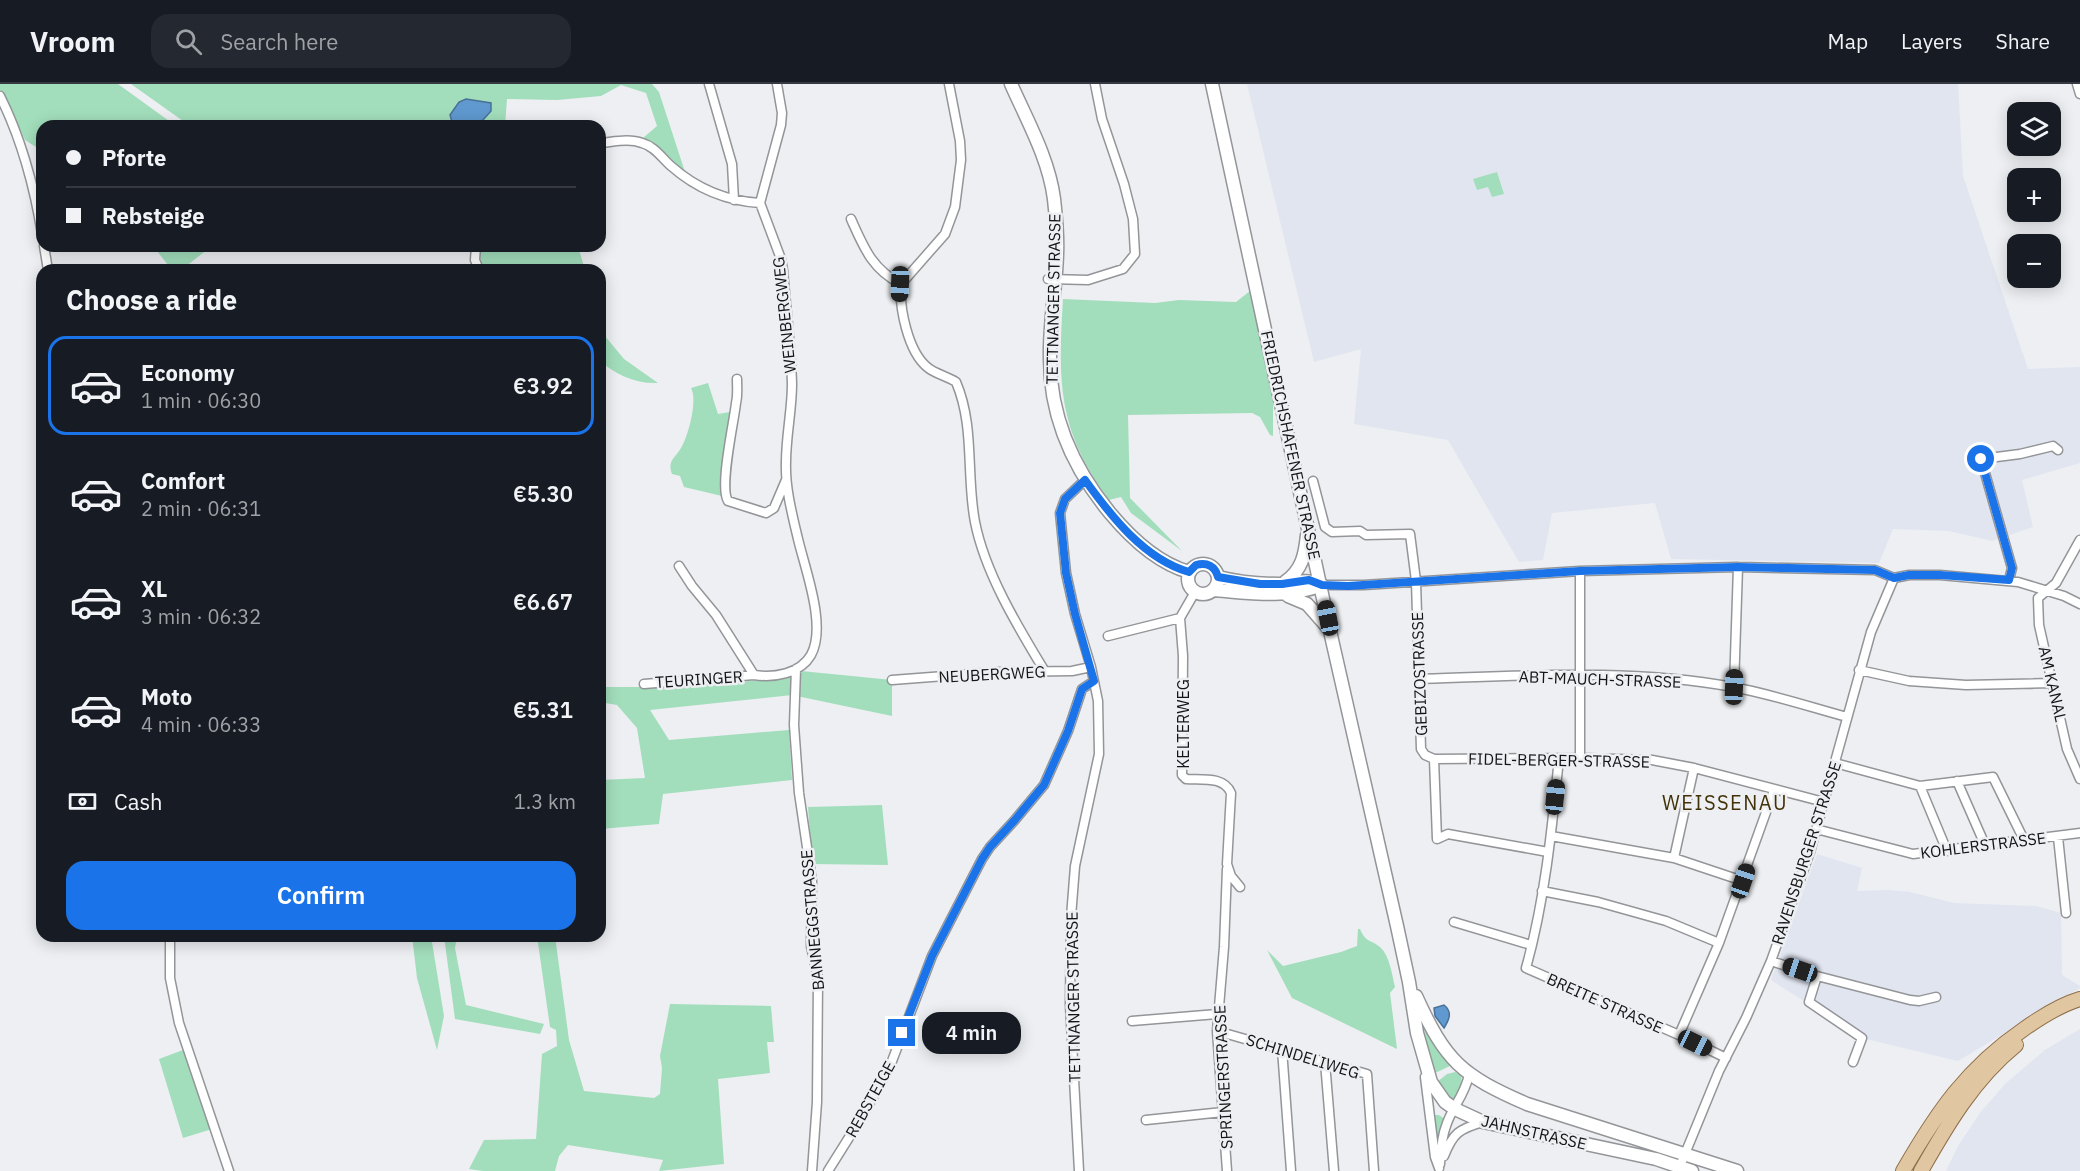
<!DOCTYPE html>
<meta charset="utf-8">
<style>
:root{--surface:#171b24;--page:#242831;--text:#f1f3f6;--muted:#9ea1a6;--line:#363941;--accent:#1a73e8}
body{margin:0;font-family:"IBM Plex Sans",sans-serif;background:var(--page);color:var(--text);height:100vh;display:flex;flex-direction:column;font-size:22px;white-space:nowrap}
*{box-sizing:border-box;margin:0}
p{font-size:20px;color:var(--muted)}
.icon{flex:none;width:33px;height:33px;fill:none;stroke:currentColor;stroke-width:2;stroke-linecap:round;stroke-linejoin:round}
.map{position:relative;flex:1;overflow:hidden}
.side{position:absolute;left:36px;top:180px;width:570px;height:678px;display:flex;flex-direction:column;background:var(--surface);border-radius:18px;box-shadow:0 3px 15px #0003}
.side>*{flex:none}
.hud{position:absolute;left:36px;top:36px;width:570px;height:132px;border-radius:18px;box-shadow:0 3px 15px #0003;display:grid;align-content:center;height:132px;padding:0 30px;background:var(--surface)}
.tools{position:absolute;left:2007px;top:18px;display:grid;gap:12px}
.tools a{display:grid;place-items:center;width:54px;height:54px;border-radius:12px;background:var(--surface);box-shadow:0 3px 15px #0003;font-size:30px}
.end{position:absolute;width:27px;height:27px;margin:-14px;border:8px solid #1a73e8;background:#fff;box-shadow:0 0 0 3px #fff}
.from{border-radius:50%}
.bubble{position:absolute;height:42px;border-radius:18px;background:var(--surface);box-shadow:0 3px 15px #0003;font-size:20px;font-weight:600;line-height:42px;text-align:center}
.car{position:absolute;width:18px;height:36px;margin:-18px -9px;border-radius:8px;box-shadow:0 0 4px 2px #0007;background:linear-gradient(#222 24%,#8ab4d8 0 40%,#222 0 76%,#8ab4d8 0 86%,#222 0)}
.hud b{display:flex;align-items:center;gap:21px;height:57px;font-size:22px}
.hud b+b{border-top:2px solid var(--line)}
.hud i{width:15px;height:15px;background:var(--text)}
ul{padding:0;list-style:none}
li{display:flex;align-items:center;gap:18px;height:99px;margin:0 12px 9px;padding:0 18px;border:3px solid transparent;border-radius:18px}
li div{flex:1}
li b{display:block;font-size:22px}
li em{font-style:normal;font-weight:600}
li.active{border-color:var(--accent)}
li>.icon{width:54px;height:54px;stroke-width:1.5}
h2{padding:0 30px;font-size:27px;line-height:72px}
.pay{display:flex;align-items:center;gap:15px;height:66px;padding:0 30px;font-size:22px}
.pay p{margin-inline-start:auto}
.primary-button{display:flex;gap:12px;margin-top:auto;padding:12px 30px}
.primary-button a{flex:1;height:69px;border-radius:18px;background:var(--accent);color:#fff;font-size:24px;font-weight:600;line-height:69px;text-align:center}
header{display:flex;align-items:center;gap:36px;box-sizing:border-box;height:84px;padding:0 30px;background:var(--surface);border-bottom:2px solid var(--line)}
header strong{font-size:28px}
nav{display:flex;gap:33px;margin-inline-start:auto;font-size:21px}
.search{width:420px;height:54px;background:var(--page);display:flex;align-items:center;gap:15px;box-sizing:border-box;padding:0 21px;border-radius:18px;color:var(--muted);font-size:22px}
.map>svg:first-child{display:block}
.built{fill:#e1e5f0}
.green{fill:#a2debc}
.water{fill:#5f99cf;stroke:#497198;stroke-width:1.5}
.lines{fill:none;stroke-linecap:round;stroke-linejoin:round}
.street-casing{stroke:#939598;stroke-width:11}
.secondary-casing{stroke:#939598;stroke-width:15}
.primary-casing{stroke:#8d6f49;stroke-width:16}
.street{stroke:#fff;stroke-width:8}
.secondary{stroke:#fff;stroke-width:12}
.primary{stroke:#e1c6a2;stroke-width:14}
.route{stroke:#1a73e8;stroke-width:8}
.labels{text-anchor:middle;stroke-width:5;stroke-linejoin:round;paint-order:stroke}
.street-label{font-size:16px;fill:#151517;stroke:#edeff2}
.quarter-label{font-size:20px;letter-spacing:1.5px;fill:#413208;stroke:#edeff2}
</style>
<header>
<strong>Vroom</strong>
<div class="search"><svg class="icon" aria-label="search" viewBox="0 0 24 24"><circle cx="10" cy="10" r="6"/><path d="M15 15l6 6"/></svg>Search here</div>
<nav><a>Map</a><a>Layers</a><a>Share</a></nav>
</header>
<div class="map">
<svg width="2080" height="1087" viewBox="0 0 2080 1087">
<rect width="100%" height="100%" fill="#edeff2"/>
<!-- built -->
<path class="built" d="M 1247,0 L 1958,0 L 1963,92 L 2028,285 L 2080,283 L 2080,379 L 2022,396 L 2033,443 L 1992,457 L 1949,447 L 1893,445 L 1879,479 L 1671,475 L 1655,419 L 1552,429 L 1543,476 L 1519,478 L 1448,356 L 1354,340 L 1361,265 L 1314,278 Z
M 1817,770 L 1862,784 L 1857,807 L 1889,806 L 1910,808 L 1954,819 L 2036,822 L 2061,829 L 2062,891 L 2080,902 L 2080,904 L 1958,977 L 1862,954 L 1771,896 Z
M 2080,945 L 2080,1087 L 1946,1087 L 1958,1062 L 1980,1029 L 2005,1000 L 2045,966 Z"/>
<!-- green -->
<path class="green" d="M 0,0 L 118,0 L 176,42 L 42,42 L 42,67 L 25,56 L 0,6 Z
M 131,0 L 652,0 L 659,8 L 685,88 L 643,54 L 657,42 L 646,9 L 621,1 L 601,12 L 557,16 L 507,15 L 505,42 L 190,42 Z
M 1497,88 L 1504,110 L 1492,113 L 1488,103 L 1477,106 L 1473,95 Z
M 153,162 L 212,162 L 181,186 L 172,186 Z
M 480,162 L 578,162 L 585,186 L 484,186 L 478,166 Z
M 1250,207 L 1273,314 L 1273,352 L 1270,351 L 1260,333 L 1252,329 L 1128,331 L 1130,414 L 1182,467 L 1131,429 L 1121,413 L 1109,416 C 1057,346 1058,297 1063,215 L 1155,219 L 1179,216 L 1236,218 Z
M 600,246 L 624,275 L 658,299 C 636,300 616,291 600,277 Z
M 708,299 L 718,330 L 730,328 L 722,385 L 722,412 L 684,403 L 680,392 L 672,390 C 667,377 675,374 681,364 C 688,353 698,316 691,304 Z
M 801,587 L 892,596 L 892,632 L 792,611 L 650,626 L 669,656 L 789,646 L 792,696 L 663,710 L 659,740 L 600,745 L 600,696 L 645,694 L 637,644 L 617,621 L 600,618 L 600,603 L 644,603 L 785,595 Z
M 882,721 L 888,781 L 812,780 L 808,723 Z
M 1358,845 L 1360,845 C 1366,859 1370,855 1380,863 C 1390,872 1392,891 1395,903 L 1390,909 L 1397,965 L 1292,914 L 1267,866 L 1283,882 L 1341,868 L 1357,862 Z
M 412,852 L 431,852 L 444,932 L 437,966 L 417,894 Z
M 444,852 L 457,852 L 455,864 L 466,921 L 544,940 L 540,950 L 455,935 Z
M 537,852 L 555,852 L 569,956 L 584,1007 L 654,1014 L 660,1010 L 662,984 L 660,972 L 670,920 L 771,922 L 774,958 L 767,958 L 770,989 L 718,995 L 724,1080 L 659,1087 L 663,1076 L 568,1061 L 559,1072 L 555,1087 L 483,1087 L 469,1085 L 484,1056 L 536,1055 L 542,970 L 557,962 L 556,946 L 550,943 Z
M 1424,939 L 1452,981 L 1433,990 L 1423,940 Z
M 183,966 L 212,1045 L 183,1054 L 159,975 Z
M 1455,988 L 1461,991 C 1463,1003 1461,1009 1452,1018 L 1437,998 L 1447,990 Z
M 1434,1031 L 1439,1031 L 1446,1036 L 1437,1060 Z"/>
<!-- water -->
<path class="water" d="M 466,15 L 491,19 L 491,27 L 482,37 L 452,38 L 450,31 L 459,18 Z
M 1444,921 C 1453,928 1449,936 1444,944 L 1435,932 L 1434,924 Z"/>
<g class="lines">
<!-- street casing -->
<g class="street-casing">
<path id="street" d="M 709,0 L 732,80 L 734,116
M 949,0 L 960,57 L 961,76 L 955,123 L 945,150 L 901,200 C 899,224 908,267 927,283 C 935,290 947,292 956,298 C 975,342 966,392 975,438 C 985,489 1018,543 1044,586
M 2077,0 L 2080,10
M 0,12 C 22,56 34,101 42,150
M 600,59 C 613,58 629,54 642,59 C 654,62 662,74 671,82 C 697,105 726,117 760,119
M 851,135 C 864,164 872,185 901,200
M 44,162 L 48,186
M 476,162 L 475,176 L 479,186
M 1048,195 L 1088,196 L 1123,185 L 1135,170 L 1133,135 L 1124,100 L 1102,35 L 1095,0
M 737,295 C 737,303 738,311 736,319 C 734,338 719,403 728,417 L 766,429 L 774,424 L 786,396
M 1313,397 L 1325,443 L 1332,448 L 1360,447 L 1366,451 L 1410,450 L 1416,497 L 1421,665 L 1425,671 L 1434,675 L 1580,674 L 1652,676 L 1694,684 L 1824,718
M 2080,456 L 2056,499 L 2038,514 L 2039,541 L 2067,665 L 2080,695
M 679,482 L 692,502 L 716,531 L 754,591 C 774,594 800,590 811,571 C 827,542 805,485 798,455 C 792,430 785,403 786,378 C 786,352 792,326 792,300 C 791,263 786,224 783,186 L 781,175 L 760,119 L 781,41 L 782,29 L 777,0
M 1580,487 L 1580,674
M 2009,496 L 2012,484 L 1981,375 L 2020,370 L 2053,362 L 2058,366
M 1322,501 L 1364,501 L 1580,487 L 1738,483 L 1875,486 L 1894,494 L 1909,491 L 1940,491 L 2018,498 L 2064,512 L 2080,520
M 1195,508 L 1180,534 L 1183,572 L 1182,691 L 1186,695 C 1202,696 1224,692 1231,709 L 1227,780 L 1231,792 L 1240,803
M 1108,552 L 1180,534
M 796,585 L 794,641 L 799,709 L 812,797 L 811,862 L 818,895 L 817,1018 L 812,1087
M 1859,586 L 1909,597 L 1966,601 L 2052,599
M 1420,595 C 1524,592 1630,584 1733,603 C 1771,610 1810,623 1847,633
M 892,596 L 997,588 L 1072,587 L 1091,583
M 644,600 L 754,591
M 1734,603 L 1738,483
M 1559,674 C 1552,744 1545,816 1526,884 L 1679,951 L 1726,974
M 1434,675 L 1437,755 L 1448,750 L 1548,768
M 1835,679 L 1920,702 L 1993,693 L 2024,756
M 1957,697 L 1985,761
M 1920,702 L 1947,767
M 1816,745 L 1913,770 L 2080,749
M 1551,752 L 1674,774 L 1743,797
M 2058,753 L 2066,829
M 1674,774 L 1694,684
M 1227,785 L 1224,863 L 1217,947 L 1227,1087
M 1542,807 L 1598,818 L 1666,837 L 1719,859
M 1454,838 L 1531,861
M 170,852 L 170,894 L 179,939 L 229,1087
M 1771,877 L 1817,892 L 1910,916 L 1919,917 L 1936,913
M 1817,892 L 1809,918 L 1862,954 L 1853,978
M 1132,937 L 1217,930
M 1217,947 L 1367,990 L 1374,1087
M 1679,951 L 1719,859 L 1774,706
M 1282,965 L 1291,1087
M 1325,978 L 1334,1087
M 1425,993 L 1435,1073 L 1439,1084
M 1146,1036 L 1223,1028
M 1444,1072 C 1453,1049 1459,1045 1483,1038
M 1440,1080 C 1441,1067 1441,1055 1446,1042 C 1452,1023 1464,1013 1469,991
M 828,1087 L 860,1036 L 889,985 L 932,872 L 982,775 L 990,763 L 1014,737 L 1044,701 L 1068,647 L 1082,605 L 1094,597
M 1079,1087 L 1070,921 L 1071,833 L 1075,782 L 1099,670 L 1098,617 L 1091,583 L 1075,530 L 1066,489 L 1060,429 L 1065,415 L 1085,396
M 1678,1087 L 1719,987 L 1746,934 L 1771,877 L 1810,768 L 1871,548 L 1894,494"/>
</g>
<!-- secondary casing -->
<g class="secondary-casing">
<path id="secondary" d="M 1011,0 C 1027,36 1049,75 1054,115 C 1056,133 1058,151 1057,170 C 1056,205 1049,240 1050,275 C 1050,333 1073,384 1110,429 C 1130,453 1157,479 1189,488
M 1212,0 L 1330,547 L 1397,842 L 1409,898 L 1417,949 L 1431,998 L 1445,1018 L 1455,1025 L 1483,1038 L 1656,1075 L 1692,1087
M1188 495a15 15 0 1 1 30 0a15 15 0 1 1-30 0Z
M 1218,493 C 1238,498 1259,500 1280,500 C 1299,500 1302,493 1322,501
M 1285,498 C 1302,486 1305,471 1307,451
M 1213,506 C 1250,509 1287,515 1322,501
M 1288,512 L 1307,520 L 1329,545
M 1416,912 C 1446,978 1461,991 1527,1020 L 1737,1087"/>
</g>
<!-- primary casing -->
<g class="primary-casing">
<path id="primary" d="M 1903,1087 C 1937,1028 1967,984 2024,945 C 2041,933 2060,921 2080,915
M 1921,1087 C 1947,1041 1974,995 2016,961"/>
</g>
<!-- street -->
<use href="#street" class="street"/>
<!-- secondary -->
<use href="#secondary" class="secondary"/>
<!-- primary -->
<use href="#primary" class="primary"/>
</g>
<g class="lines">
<!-- route -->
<path class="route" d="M 902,949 L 932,872 L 982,775 L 990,763 L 1014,737 L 1044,701 L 1068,647 L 1082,605 L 1094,597 L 1075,530 L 1066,489 L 1060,429 L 1065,415 L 1085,396 C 1111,432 1144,475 1189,488 L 1196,481 C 1207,478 1215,482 1218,493 L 1260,500 L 1282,500 L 1309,496 L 1322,501 L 1348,502 L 1580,487 L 1738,483 L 1875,486 L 1894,494 L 1909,491 L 1940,491 L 2009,496 L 2012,484 L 1981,375"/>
</g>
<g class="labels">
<!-- street labels -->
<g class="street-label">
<text transform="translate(1053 215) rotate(-89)" y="6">TETTNANGER STRASSE</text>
<text transform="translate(784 231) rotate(-96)" y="6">WEINBERGWEG</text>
<text transform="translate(1291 361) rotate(78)" y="6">FRIEDRICHSHAFENER STRASSE</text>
<text transform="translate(992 590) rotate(-3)" y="6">NEUBERGWEG</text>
<text transform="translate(1419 590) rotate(-92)" y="6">GEBIZOSTRASSE</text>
<text transform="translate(699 595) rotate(-4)" y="6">TEURINGER</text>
<text transform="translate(1600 595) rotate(2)" y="6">ABT-MAUCH-STRASSE</text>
<text transform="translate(2053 600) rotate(77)" y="6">AM KANAL</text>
<text transform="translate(1183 640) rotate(-90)" y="6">KELTERWEG</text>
<text transform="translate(1559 676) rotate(1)" y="6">FIDEL-BERGER-STRASSE</text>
<text transform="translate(1983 761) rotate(-7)" y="6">KOHLERSTRASSE</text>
<text transform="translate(1806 769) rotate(-72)" y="6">RAVENSBURGER STRASSE</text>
<text transform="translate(812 836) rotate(-95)" y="6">BANNEGGSTRASSE</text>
<text transform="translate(1073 913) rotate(-91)" y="6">TETTNANGER STRASSE</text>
<text transform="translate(1605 919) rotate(24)" y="6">BREITE STRASSE</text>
<text transform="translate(1303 972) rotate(17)" y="6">SCHINDELIWEG</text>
<text transform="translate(1223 993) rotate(-93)" y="6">SPRINGERSTRASSE</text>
<text transform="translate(870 1015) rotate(-61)" y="6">REBSTEIGE</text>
<text transform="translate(1534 1048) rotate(13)" y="6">JAHNSTRASSE</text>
</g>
<!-- quarter labels -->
<g class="quarter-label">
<text x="1725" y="726">WEISSENAU</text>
</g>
</g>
</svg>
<div class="tools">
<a><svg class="icon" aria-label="layers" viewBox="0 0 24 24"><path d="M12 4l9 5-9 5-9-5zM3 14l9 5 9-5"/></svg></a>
<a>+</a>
<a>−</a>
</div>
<i class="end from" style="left:1981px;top:375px"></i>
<i class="end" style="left:902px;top:949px"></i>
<div class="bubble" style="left:922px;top:928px;width:99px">4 min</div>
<i class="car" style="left:900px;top:200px;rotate:182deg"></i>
<i class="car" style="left:1328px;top:534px;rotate:349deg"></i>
<i class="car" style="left:1734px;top:603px;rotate:2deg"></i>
<i class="car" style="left:1555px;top:713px;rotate:6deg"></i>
<i class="car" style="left:1743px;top:797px;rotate:19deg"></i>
<i class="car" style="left:1800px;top:886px;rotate:289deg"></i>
<i class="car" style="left:1695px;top:959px;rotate:116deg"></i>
<div class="hud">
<b><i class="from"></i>Pforte</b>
<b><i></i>Rebsteige</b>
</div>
<section class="side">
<h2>Choose a ride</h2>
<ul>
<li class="active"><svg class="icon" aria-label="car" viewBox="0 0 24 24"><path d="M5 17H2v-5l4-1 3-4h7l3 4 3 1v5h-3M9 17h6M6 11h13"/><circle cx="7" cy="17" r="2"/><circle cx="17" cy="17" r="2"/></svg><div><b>Economy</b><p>1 min · 06:30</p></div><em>€3.92</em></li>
<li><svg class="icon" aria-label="car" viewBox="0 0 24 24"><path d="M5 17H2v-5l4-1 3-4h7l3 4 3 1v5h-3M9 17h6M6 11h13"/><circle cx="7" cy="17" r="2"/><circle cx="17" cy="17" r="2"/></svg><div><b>Comfort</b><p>2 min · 06:31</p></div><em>€5.30</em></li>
<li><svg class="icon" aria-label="car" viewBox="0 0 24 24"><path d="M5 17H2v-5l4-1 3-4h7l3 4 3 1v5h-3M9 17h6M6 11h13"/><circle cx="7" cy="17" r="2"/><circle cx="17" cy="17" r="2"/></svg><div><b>XL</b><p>3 min · 06:32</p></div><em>€6.67</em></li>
<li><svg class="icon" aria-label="car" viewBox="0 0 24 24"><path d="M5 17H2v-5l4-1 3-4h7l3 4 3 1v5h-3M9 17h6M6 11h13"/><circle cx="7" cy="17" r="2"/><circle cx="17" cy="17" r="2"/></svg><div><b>Moto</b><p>4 min · 06:33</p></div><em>€5.31</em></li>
</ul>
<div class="pay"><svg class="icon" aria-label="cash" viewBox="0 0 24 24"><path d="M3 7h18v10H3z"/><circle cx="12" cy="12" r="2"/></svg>Cash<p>1.3 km</p></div>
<div class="primary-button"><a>Confirm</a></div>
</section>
</div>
